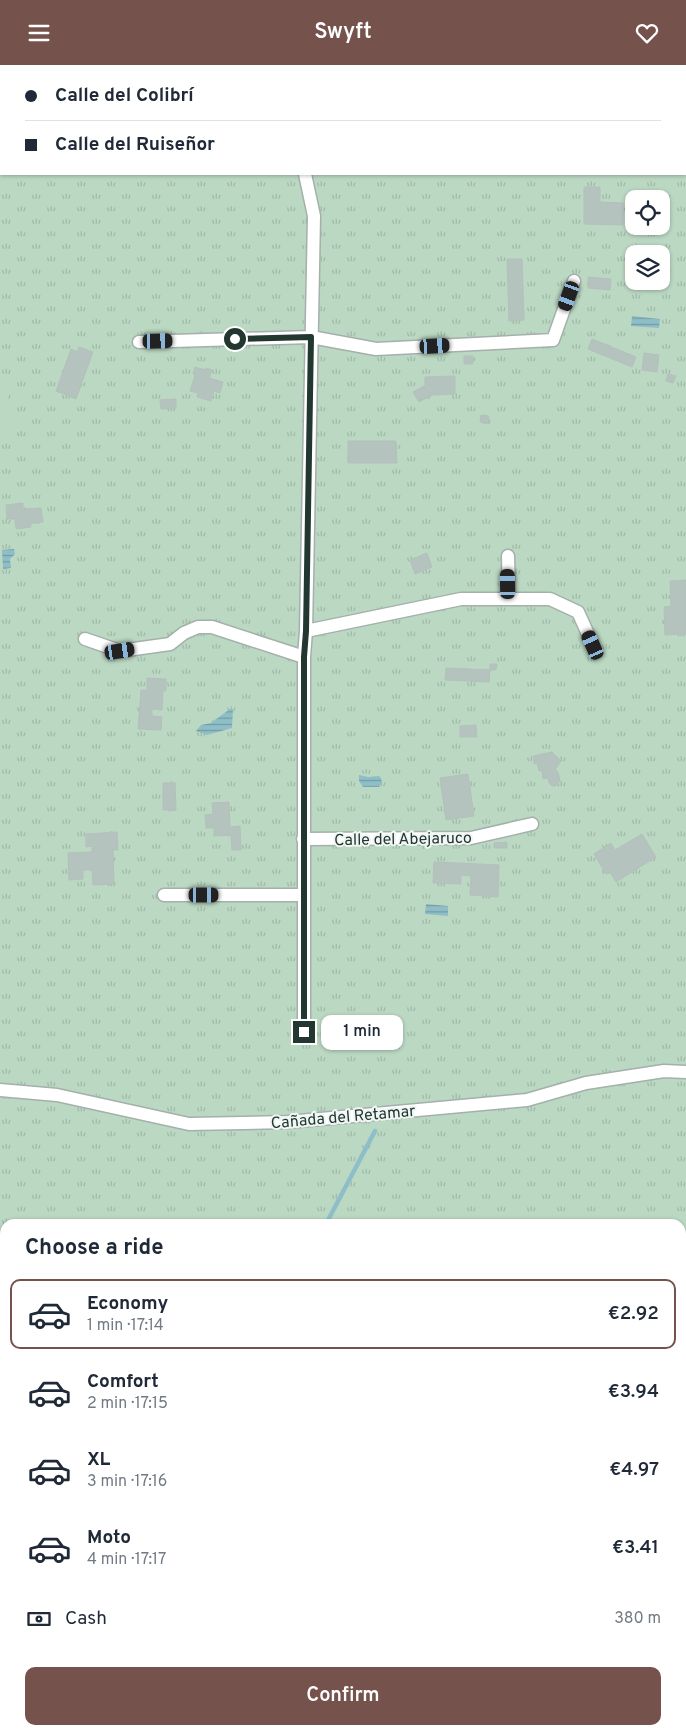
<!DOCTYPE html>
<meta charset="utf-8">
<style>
:root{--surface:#fff;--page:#f2f2f3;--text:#1f2937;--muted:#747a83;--line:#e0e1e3;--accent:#76524c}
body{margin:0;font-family:Overpass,sans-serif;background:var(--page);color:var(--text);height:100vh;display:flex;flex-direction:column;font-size:19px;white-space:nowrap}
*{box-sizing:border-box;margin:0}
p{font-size:16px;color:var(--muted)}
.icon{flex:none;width:28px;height:28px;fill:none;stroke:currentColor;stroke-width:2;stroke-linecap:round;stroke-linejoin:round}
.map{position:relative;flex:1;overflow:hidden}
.sheet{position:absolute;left:0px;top:1154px;width:686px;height:516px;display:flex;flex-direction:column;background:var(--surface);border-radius:15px 15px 0 0;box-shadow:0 1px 4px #0004}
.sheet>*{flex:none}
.top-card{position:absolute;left:0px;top:0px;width:686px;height:110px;box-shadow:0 1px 4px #0004;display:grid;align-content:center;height:110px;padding:0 25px;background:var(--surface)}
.buttons{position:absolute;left:625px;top:125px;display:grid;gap:10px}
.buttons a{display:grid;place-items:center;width:45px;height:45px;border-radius:10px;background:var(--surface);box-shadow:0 1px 4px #0004;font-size:25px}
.end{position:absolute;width:22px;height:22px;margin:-11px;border:6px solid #233731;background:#fff;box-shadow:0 0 0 2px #fff}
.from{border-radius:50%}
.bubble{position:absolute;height:35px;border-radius:10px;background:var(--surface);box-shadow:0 1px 4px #0004;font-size:16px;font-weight:600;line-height:35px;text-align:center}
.car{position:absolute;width:15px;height:30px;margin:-15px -8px;border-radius:6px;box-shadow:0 0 4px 1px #0007;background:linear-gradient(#222 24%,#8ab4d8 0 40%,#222 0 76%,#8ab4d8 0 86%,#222 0)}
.top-card b{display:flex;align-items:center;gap:18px;height:48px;font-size:19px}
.top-card b+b{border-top:1px solid var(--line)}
.top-card i{width:12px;height:12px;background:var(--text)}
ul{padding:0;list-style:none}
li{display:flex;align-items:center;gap:15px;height:70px;margin:0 10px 8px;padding:0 15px;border:2px solid transparent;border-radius:10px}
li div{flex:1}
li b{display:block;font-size:19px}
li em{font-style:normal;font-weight:600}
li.on{border-color:var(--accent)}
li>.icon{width:45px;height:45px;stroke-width:1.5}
h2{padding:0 25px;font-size:22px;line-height:60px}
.pay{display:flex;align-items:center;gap:12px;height:55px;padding:0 25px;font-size:19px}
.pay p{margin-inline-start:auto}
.primary-button{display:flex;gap:10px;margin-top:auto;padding:10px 25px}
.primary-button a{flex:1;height:58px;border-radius:10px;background:var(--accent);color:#fff;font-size:20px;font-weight:600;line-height:58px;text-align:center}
header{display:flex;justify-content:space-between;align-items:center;height:65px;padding:0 25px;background:var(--accent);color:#fff;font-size:22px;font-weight:600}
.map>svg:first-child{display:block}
.grass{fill:url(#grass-tufts);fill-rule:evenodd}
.park{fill:#bbd8c3}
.water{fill:url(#water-rules)}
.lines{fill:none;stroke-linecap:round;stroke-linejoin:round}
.stream{stroke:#8ebec8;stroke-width:4.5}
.building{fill:#b5c3be;stroke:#b3c1bb}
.minor-casing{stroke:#a4b0ab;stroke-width:15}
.minor{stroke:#fff;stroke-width:12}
.route{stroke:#233731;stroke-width:6}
.labels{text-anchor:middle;stroke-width:4;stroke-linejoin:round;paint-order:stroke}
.street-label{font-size:16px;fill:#233731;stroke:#f0f6f3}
</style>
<header><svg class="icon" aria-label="menu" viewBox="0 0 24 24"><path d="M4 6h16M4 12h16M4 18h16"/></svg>Swyft<svg class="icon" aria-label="heart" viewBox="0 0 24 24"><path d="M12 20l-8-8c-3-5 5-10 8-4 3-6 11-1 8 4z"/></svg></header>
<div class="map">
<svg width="686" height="1669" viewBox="0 0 686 1669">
<defs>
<pattern id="grass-tufts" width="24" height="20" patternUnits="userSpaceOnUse" patternTransform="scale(1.25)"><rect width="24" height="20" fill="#bbd8c3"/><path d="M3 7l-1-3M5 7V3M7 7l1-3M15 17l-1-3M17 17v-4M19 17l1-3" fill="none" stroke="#a0baa8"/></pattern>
<pattern id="water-rules" width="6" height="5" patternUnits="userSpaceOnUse" patternTransform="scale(1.25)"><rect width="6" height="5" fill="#8ebec8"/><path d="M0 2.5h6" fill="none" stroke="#749ba3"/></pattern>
</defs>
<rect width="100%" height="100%" fill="#e0e9e5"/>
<!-- grass -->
<path class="grass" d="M 0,0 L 686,0 L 686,1669 L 0,1669 ZM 1,1 L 685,1 L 685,109 L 1,109 ZM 634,134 L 661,134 L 661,161 L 634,161 ZM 634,189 L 661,189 L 661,216 L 634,216 ZM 5,1159 L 681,1159 L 681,1665 L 5,1665 Z"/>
<!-- park -->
<path class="park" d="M 7,320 L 12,369 L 0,370 L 0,321 Z"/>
<!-- water -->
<path class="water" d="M 632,251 L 660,254 L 659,263 L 631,261 Z
M 14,484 L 15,489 L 10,494 L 11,503 L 3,504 L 2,485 Z
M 230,644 L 233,644 L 232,663 L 207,670 L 196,666 L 201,660 L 211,658 Z
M 359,710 L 368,712 L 379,711 L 381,713 L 382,718 L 379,722 L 363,722 L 359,716 Z
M 426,839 L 448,841 L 448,851 L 425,849 Z"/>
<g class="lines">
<!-- stream -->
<path class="stream" d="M 326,1159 L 375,1066
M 511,1665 L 513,1669"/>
</g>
<!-- building -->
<path class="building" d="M 685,21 L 686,21 L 686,55 L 685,49 Z
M 685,57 L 686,57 L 686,88 L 685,88 Z
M 584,122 L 600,122 L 600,137 L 623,138 L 623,160 L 584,159 Z
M 507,194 L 522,194 L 524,255 L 509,256 Z
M 588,212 L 611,214 L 610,225 L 588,223 Z
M 592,274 L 636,292 L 632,302 L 588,284 Z
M 79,282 L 93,287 L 76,334 L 56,326 L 71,284 L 77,287 Z
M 644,288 L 659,290 L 657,307 L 642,305 Z
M 464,291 L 473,291 L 473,299 L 464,299 Z
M 195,302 L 205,305 L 206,303 L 212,305 L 209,313 L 223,317 L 220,328 L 214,326 L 211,336 L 197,332 L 198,328 L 190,326 L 195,310 L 193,309 Z
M 668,309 L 676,311 L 673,318 L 666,316 Z
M 455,311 L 455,329 L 432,330 L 419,337 L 413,327 L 424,321 L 425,325 L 425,312 Z
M 176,334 L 176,343 L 161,344 L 160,335 Z
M 481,350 L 489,351 L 488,358 L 480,357 Z
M 348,376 L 396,376 L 397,398 L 348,398 Z
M 23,438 L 23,444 L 41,443 L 43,457 L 31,458 L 31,462 L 16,464 L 15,454 L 7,454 L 6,440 Z
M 427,488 L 432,502 L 415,509 L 410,495 Z
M 686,515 L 686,569 L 665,570 L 664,542 L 671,541 L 670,516 Z
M 490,599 L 497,599 L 496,605 L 490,605 Z
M 446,603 L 490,605 L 489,617 L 445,615 Z
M 147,613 L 166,614 L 166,626 L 163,626 L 162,645 L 152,644 L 152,651 L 162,652 L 161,665 L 138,664 L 141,625 L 147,625 Z
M 476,660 L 477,672 L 460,672 L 460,661 Z
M 552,687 L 561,696 L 555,705 L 558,707 L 560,716 L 556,721 L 552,721 L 549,718 L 548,713 L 543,714 L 542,706 L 539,706 L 537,698 L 534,699 L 533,691 Z
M 468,709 L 474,751 L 446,755 L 440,713 Z
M 163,718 L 175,718 L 176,745 L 163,745 Z
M 229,737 L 230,762 L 240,761 L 241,785 L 232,785 L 231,770 L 214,771 L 214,763 L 206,763 L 205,750 L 213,749 L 212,738 Z
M 117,767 L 118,785 L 113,785 L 114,819 L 93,820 L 92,805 L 83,805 L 83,814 L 69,815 L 68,788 L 92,787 L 92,781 L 86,782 L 86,769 Z
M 642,769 L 656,792 L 616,817 L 610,807 L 606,809 L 594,789 L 611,778 L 615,785 Z
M 507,777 L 507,783 L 494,783 L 494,778 Z
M 434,797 L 499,800 L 498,832 L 470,830 L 471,811 L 461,810 L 461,819 L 433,818 Z"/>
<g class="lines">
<!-- minor casing -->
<g class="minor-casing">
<path id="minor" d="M 257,0 L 258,1
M 484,0 L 485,1
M 100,1 L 103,0
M 363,1 L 365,0
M 139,277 L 311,272 L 376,284 L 553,275 L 574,216
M 508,491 L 509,533
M 306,566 L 461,534 L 550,534 L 578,547 L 593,580
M 85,574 L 120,586 L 170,579 L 184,568 L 198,562 L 212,562 L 304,592
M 303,774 L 471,773 L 532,759
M 164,830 L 304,830
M 304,967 L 304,592 L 306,566 L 314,151 L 305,109
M 0,1025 L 57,1030 L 189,1059 L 288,1057 L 527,1035 L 586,1018 L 664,1006 L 686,1007"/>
</g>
<!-- minor -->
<use href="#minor" class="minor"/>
</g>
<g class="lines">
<!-- route -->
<path class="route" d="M 235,274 L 311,272 L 306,566 L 304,592 L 304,967"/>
</g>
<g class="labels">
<!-- street labels -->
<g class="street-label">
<text transform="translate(403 773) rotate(-1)" y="6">Calle del Abejaruco</text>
<text transform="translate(343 1051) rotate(-5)" y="6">Cañada del Retamar</text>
</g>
</g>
</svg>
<div class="buttons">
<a><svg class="icon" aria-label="locate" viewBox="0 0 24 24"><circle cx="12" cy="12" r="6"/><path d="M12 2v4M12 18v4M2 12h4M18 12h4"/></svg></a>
<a><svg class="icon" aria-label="layers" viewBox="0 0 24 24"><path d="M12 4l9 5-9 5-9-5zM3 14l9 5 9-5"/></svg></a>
</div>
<i class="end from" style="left:235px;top:274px"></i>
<i class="end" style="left:304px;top:967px"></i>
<div class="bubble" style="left:321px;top:950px;width:82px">1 min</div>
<i class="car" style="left:569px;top:231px;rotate:200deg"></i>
<i class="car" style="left:158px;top:276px;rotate:89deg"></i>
<i class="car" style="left:435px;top:281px;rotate:87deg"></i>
<i class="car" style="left:508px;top:519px;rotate:359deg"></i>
<i class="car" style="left:593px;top:580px;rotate:336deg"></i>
<i class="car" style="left:120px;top:586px;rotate:81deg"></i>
<i class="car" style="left:204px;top:830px;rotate:90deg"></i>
<div class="top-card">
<b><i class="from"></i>Calle del Colibrí</b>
<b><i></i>Calle del Ruiseñor</b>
</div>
<section class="sheet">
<h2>Choose a ride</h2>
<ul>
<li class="on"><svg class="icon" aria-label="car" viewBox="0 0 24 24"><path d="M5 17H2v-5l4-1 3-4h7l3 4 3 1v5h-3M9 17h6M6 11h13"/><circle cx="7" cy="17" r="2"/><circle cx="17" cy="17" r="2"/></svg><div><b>Economy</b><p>1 min · 17:14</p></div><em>€2.92</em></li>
<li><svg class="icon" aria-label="car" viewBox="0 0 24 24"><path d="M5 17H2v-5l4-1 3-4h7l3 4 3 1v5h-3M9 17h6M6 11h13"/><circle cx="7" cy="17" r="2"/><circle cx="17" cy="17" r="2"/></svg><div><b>Comfort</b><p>2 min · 17:15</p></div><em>€3.94</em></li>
<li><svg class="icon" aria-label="car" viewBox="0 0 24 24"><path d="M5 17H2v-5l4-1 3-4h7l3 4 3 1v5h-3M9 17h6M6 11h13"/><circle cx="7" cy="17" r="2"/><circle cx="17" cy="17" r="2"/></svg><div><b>XL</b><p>3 min · 17:16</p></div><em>€4.97</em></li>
<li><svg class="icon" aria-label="car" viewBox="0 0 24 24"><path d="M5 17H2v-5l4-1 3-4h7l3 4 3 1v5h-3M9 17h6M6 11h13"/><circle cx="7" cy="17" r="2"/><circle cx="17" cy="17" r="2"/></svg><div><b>Moto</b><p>4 min · 17:17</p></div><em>€3.41</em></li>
</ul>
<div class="pay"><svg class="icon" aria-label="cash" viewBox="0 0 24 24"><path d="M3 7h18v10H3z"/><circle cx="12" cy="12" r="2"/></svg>Cash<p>380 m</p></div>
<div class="primary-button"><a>Confirm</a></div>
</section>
</div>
